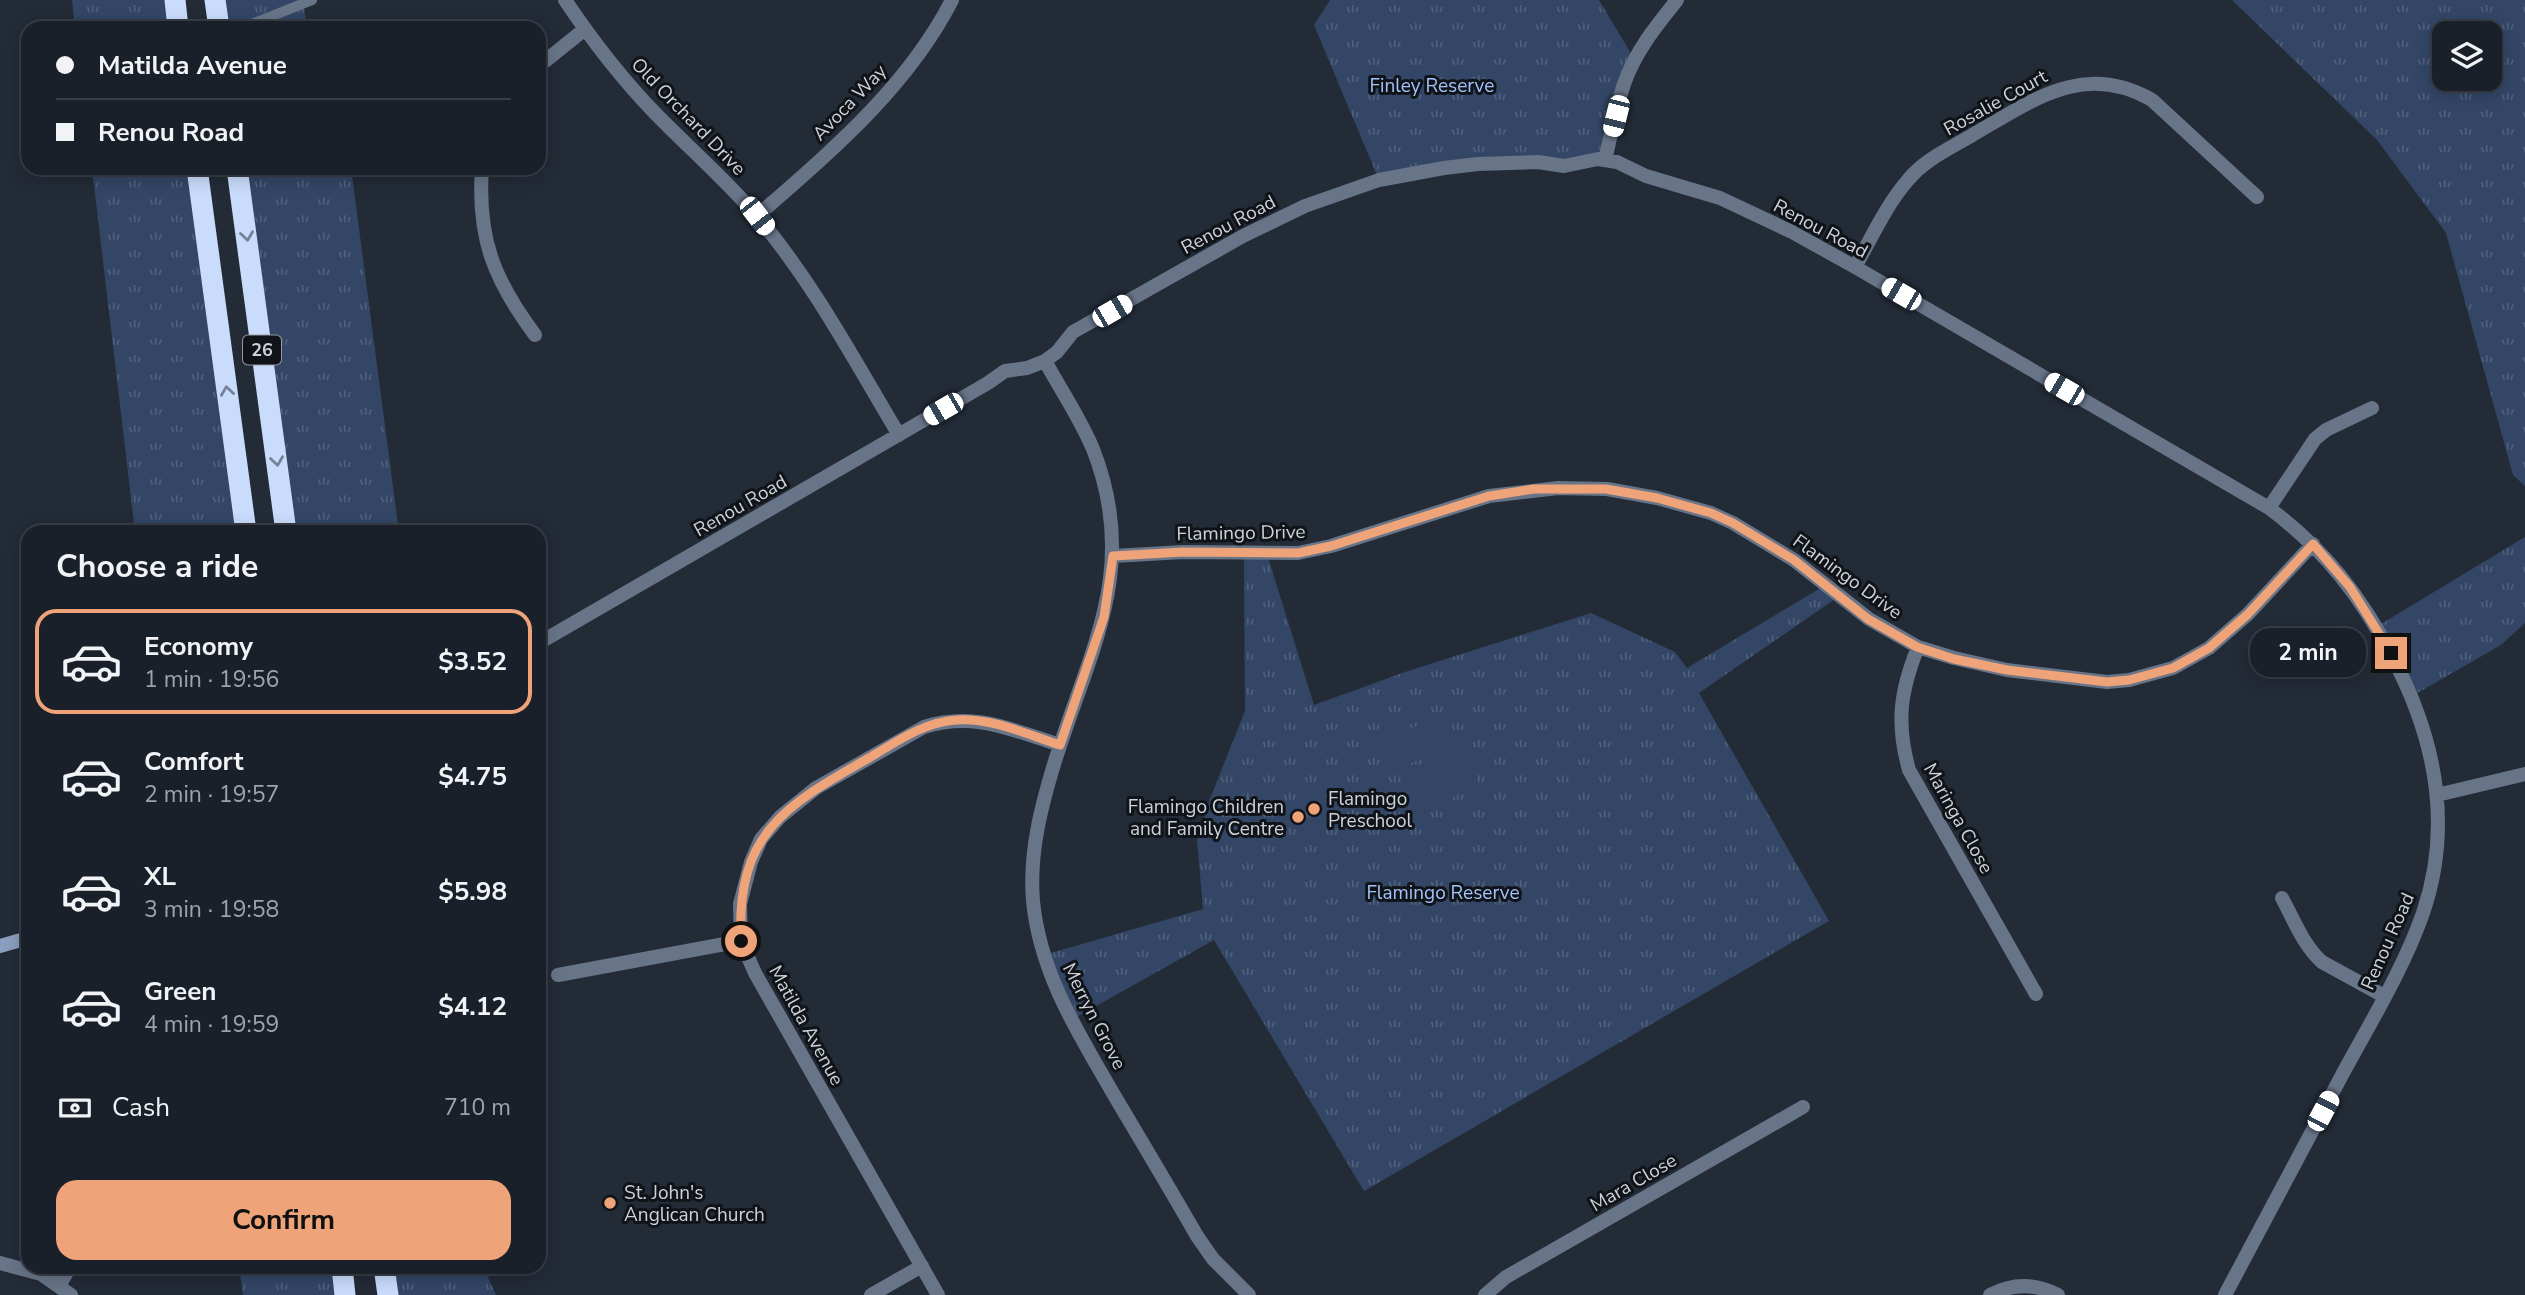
<!DOCTYPE html>
<meta charset="utf-8">
<style>
:root{--surface:#1a2029;--page:#272d35;--text:#f1f3f6;--muted:#9fa3a8;--line:#383e46;--accent:#efa378}
body{margin:0;font-family:"Nunito Sans",sans-serif;background:var(--page);color:var(--text);height:100vh;display:flex;flex-direction:column;font-size:26px;white-space:nowrap}
*{box-sizing:border-box;margin:0}
p{font-size:23px;color:var(--muted)}
.icon{flex:none;width:38px;height:38px;fill:none;stroke:currentColor;stroke-width:2;stroke-linecap:round;stroke-linejoin:round}
.map{position:relative;flex:1;overflow:hidden}
.drawer{position:absolute;left:21px;top:525px;width:525px;height:749px;display:flex;flex-direction:column;background:var(--surface);border-radius:21px;box-shadow:0 4px 18px #0003,0 0 0 2px var(--line)}
.drawer>*{flex:none}
.hud{position:absolute;left:21px;top:21px;width:525px;height:154px;border-radius:21px;box-shadow:0 4px 18px #0003,0 0 0 2px var(--line);display:grid;align-content:center;height:154px;padding:0 35px;background:var(--surface)}
.controls{position:absolute;left:2432px;top:21px;display:grid;gap:14px}
.controls a{display:grid;place-items:center;width:70px;height:70px;border-radius:14px;background:var(--surface);box-shadow:0 4px 18px #0003,0 0 0 2px var(--line);font-size:35px}
.end{position:absolute;width:32px;height:32px;margin:-16px;border:9px solid #efa378;background:#111;box-shadow:0 0 0 4px #111}
.from{border-radius:50%}
.bubble{position:absolute;height:49px;border-radius:21px;background:var(--surface);box-shadow:0 4px 18px #0003,0 0 0 2px var(--line);font-size:23px;font-weight:700;line-height:49px;text-align:center}
.car{position:absolute;width:21px;height:42px;margin:-21px -10px;border-radius:9px;box-shadow:0 0 5px 2px #0007;background:linear-gradient(#fff 24%,#345 0 40%,#fff 0 76%,#345 0 86%,#fff 0)}
.hud b{display:flex;align-items:center;gap:24px;height:66px;font-size:26px}
.hud b+b{border-top:2px solid var(--line)}
.hud i{width:18px;height:18px;background:var(--text)}
ul{padding:0;list-style:none}
li{display:flex;align-items:center;gap:21px;height:105px;margin:0 14px 10px;padding:0 21px;border:4px solid transparent;border-radius:21px}
li div{flex:1}
li b{display:block;font-size:26px}
li em{font-style:normal;font-weight:700}
li.on{border-color:var(--accent)}
li>.icon{width:63px;height:63px;stroke-width:1.5}
h2{padding:0 35px;font-size:32px;line-height:84px}
.pay{display:flex;align-items:center;gap:18px;height:77px;padding:0 35px;font-size:26px}
.pay p{margin-inline-start:auto}
.action{display:flex;gap:14px;margin-top:auto;padding:14px 35px}
.action a{flex:1;height:80px;border-radius:21px;background:var(--accent);color:#111;font-size:28px;font-weight:700;line-height:80px;text-align:center}
.map>svg:first-child{display:block}
.grass{fill:url(#grass-tufts);fill-rule:evenodd}
.pitch{fill:#334666}
.lines{fill:none;stroke-linecap:round;stroke-linejoin:round}
.lane{stroke:#687589;stroke-width:10}
.street{stroke:#687589;stroke-width:14}
.secondary{stroke:#8a9fbf;stroke-width:14}
.highway{stroke:#c9dcfb;stroke-width:21}
.oneway{stroke:#768295}
.route{stroke:#efa378;stroke-width:9}
.poi-dot{fill:#efa378;stroke:#101318;stroke-width:2.5}
.labels{text-anchor:middle;stroke-width:6;stroke-linejoin:round;paint-order:stroke}
.shield{fill:#101318;stroke:#9499a0;stroke-width:2}
.shield-label{font-size:18px;font-weight:bold;fill:#cdd2da}
.park-label{font-size:19px;fill:#a1c3fa;stroke:#101318}
.street-label{font-size:19px;fill:#cdd2da;stroke:#101318}
.poi-label{font-size:19px;fill:#cdd2da;stroke:#101318;text-anchor:start}
</style>
<div class="map">
<svg width="2525" height="1295" viewBox="0 0 2525 1295">
<defs>
<pattern id="grass-tufts" width="24" height="20" patternUnits="userSpaceOnUse" patternTransform="scale(1.75)"><rect width="24" height="20" fill="#334666"/><path d="M3 7l-1-3M5 7V3M7 7l1-3M15 17l-1-3M17 17v-4M19 17l1-3" fill="none" stroke="#4f607b"/></pattern>
</defs>
<rect width="100%" height="100%" fill="#232b37"/>
<!-- grass -->
<path class="grass" d="M 72,0 L 170,0 L 174,28 L 75,28 Z
M 215,0 L 303,0 L 307,28 L 219,28 Z
M 1330,0 L 1599,0 L 1635,60 L 1605,160 L 1538,162 L 1379,180 L 1314,25 Z
M 2232,0 L 2525,0 L 2525,486 L 2513,475 L 2446,233 L 2377,140 ZM 2445,33 L 2490,33 L 2490,79 L 2445,79 Z
M 92,168 L 193,168 L 244,532 L 135,532 Z
M 237,168 L 351,168 L 399,532 L 286,532 Z
M 2525,537 L 2525,623 L 2501,645 L 2412,696 L 2376,627 Z
M 1244,554 L 1267,554 L 1314,705 L 1405,672 L 1591,613 L 1675,652 L 1687,668 L 1824,586 L 1838,597 L 1699,693 L 1829,921 L 1364,1191 L 1214,940 L 1071,1020 L 1044,955 L 1203,909 L 1197,840 L 1210,799 L 1245,711 Z
M 239,1267 L 342,1267 L 345,1295 L 243,1295 Z
M 384,1267 L 483,1267 L 496,1295 L 388,1295 Z"/>
<!-- pitch -->
<path class="pitch" d="M 1444,713 L 1457,741 L 1395,771 L 1381,743 Z
M 1464,754 L 1478,785 L 1416,815 L 1402,785 Z"/>
<g class="lines">
<!-- lane -->
<path class="lane" d="M 242,28 L 312,0"/>
<!-- street -->
<path class="street" d="M 565,0 C 592,40 621,78 655,113 C 688,147 725,179 756,215 C 813,282 854,360 899,435
M 539,66 L 585,29
M 1605,160 C 1611,135 1616,108 1624,84 C 1635,52 1656,26 1677,0
M 482,168 C 477,238 494,280 535,335
M 757,216 C 830,152 907,88 952,0
M 1855,267 C 1871,239 1886,205 1908,180 C 1925,159 1951,148 1974,134 C 2033,100 2084,61 2152,100 L 2257,197
M 1045,361 C 1061,390 1080,418 1093,449 C 1140,569 1090,649 1055,761 C 1041,807 1029,853 1033,901 C 1040,974 1079,1034 1114,1095 C 1142,1142 1170,1189 1197,1236 L 1213,1259 L 1249,1295
M 2269,508 L 2315,439 L 2326,430 L 2372,408
M 1113,556 L 1183,552 L 1298,553 L 1331,546 L 1489,496 L 1558,488 L 1607,489 L 1657,498 L 1711,513 L 1733,523 L 1794,560 L 1869,619 L 1918,647 L 1954,658 L 2007,670 L 2107,682 L 2129,680 L 2173,668 L 2209,648 L 2248,614 L 2313,544
M 539,643 L 988,383 L 1005,371 L 1027,368 L 1045,361 L 1057,352 L 1073,332 L 1243,236 L 1305,206 L 1379,180 L 1444,168 L 1478,164 L 1538,162 L 1564,166 L 1598,159 L 1617,162 L 1646,176 L 1720,198 L 1792,232 L 1855,267 L 2269,508 C 2325,550 2361,596 2393,658 C 2435,738 2453,825 2423,913 C 2403,970 2370,1023 2342,1075 C 2303,1148 2264,1222 2225,1295
M 1918,647 C 1900,692 1896,723 1909,770 L 2036,994
M 2437,795 L 2525,774
M 2282,898 C 2294,920 2303,945 2322,962 L 2384,996
M 558,975 L 741,941
M 0,1263 L 41,1274 L 71,1295
M 59,1286 L 70,1267
M 871,1295 L 922,1266
M 938,1295 L 755,973 L 741,941 L 740,904 L 751,862 L 761,839 L 780,817 L 816,788 L 924,727 C 974,711 1012,730 1060,745
M 1485,1295 L 1506,1277 L 1803,1107
M 1990,1295 C 2013,1283 2035,1283 2058,1295"/>
<!-- secondary -->
<path class="secondary" d="M 0,946 L 28,938"/>
<!-- highway -->
<path class="highway" d="M 175,0 L 178,28
M 215,0 L 219,28
M 197,168 L 246,532
M 237,168 L 286,532
M 342,1267 L 345,1295
M 384,1267 L 388,1295"/>
</g>
<!-- one-way arrows -->
<defs><path id="oneway-chevron" d="M-2-3.5L2.5 0L-2 3.5" fill="none" stroke-width="1.6" stroke-linecap="round" stroke-linejoin="round" transform="scale(1.75)"/></defs>
<g class="oneway">
<use href="#oneway-chevron" transform="translate(247 236) rotate(82)"/>
<use href="#oneway-chevron" transform="translate(227 391) rotate(-98)"/>
<use href="#oneway-chevron" transform="translate(277 461) rotate(82)"/>
</g>
<g class="lines">
<!-- route -->
<path class="route" d="M 741,941 C 736,834 784,806 869,758 C 896,742 924,722 956,720 C 991,717 1028,735 1060,745 L 1104,617 L 1113,556 L 1183,552 L 1298,553 L 1331,546 L 1489,496 L 1534,489 L 1606,489 L 1657,498 L 1711,513 L 1733,523 L 1794,560 L 1868,619 L 1917,647 L 1954,659 L 2007,670 L 2107,682 L 2129,680 L 2173,668 L 2209,648 L 2248,614 L 2313,544 L 2350,587 L 2391,653"/>
</g>
<!-- markers -->
<g class="poi-dot">
<circle cx="1314" cy="809" r="7"/>
<circle cx="1298" cy="817" r="7"/>
<circle cx="610" cy="1203" r="7"/>
</g>
<g class="labels">
<!-- shield labels -->
<rect class="shield" x="243" y="335.5" width="38" height="29" rx="5"/>
<g class="shield-label">
<text x="262" y="356">26</text>
</g>
<!-- park labels -->
<g class="park-label">
<text x="1432" y="92">Finley Reserve</text>
<text x="1443" y="899">Flamingo Reserve</text>
</g>
<!-- street labels -->
<g class="street-label">
<text transform="translate(849 102) rotate(-46)" y="7">Avoca Way</text>
<text transform="translate(1995 102) rotate(-29)" y="7">Rosalie Court</text>
<text transform="translate(689 116) rotate(46)" y="7">Old Orchard Drive</text>
<text transform="translate(1228 224) rotate(-28)" y="7">Renou Road</text>
<text transform="translate(1821 228) rotate(28)" y="7">Renou Road</text>
<text transform="translate(740 505) rotate(-30)" y="7">Renou Road</text>
<text transform="translate(1241 532) rotate(-1)" y="7">Flamingo Drive</text>
<text transform="translate(1848 576) rotate(36)" y="7">Flamingo Drive</text>
<text transform="translate(1959 818) rotate(61)" y="7">Maringa Close</text>
<text transform="translate(2387 941) rotate(-66)" y="7">Renou Road</text>
<text transform="translate(1095 1016) rotate(63)" y="7">Merryn Grove</text>
<text transform="translate(807 1025) rotate(61)" y="7">Matilda Avenue</text>
<text transform="translate(1633 1182) rotate(-30)" y="7">Mara Close</text>
</g>
<!-- poi labels -->
<g class="poi-label">
<text x="1328" y="805">Flamingo<tspan x="1328" dy="22">Preschool</tspan></text>
<text x="1284" y="813" text-anchor="end">Flamingo Children<tspan x="1284" dy="22">and Family Centre</tspan></text>
<text x="624" y="1199">St. John's<tspan x="624" dy="22">Anglican Church</tspan></text>
</g>
</g>
</svg>
<div class="controls">
<a><svg class="icon" aria-label="layers" viewBox="0 0 24 24"><path d="M12 4l9 5-9 5-9-5zM3 14l9 5 9-5"/></svg></a>
</div>
<i class="end from" style="left:741px;top:941px"></i>
<i class="end" style="left:2391px;top:653px"></i>
<div class="bubble" style="left:2250px;top:628px;width:116px">2 min</div>
<i class="car" style="left:1616px;top:116px;rotate:194deg"></i>
<i class="car" style="left:757px;top:216px;rotate:142deg"></i>
<i class="car" style="left:1901px;top:294px;rotate:300deg"></i>
<i class="car" style="left:1112px;top:311px;rotate:60deg"></i>
<i class="car" style="left:2064px;top:389px;rotate:300deg"></i>
<i class="car" style="left:943px;top:409px;rotate:240deg"></i>
<i class="car" style="left:2323px;top:1111px;rotate:28deg"></i>
<div class="hud">
<b><i class="from"></i>Matilda Avenue</b>
<b><i></i>Renou Road</b>
</div>
<section class="drawer">
<h2>Choose a ride</h2>
<ul>
<li class="on"><svg class="icon" aria-label="car" viewBox="0 0 24 24"><path d="M5 17H2v-5l4-1 3-4h7l3 4 3 1v5h-3M9 17h6M6 11h13"/><circle cx="7" cy="17" r="2"/><circle cx="17" cy="17" r="2"/></svg><div><b>Economy</b><p>1 min · 19:56</p></div><em>$3.52</em></li>
<li><svg class="icon" aria-label="car" viewBox="0 0 24 24"><path d="M5 17H2v-5l4-1 3-4h7l3 4 3 1v5h-3M9 17h6M6 11h13"/><circle cx="7" cy="17" r="2"/><circle cx="17" cy="17" r="2"/></svg><div><b>Comfort</b><p>2 min · 19:57</p></div><em>$4.75</em></li>
<li><svg class="icon" aria-label="car" viewBox="0 0 24 24"><path d="M5 17H2v-5l4-1 3-4h7l3 4 3 1v5h-3M9 17h6M6 11h13"/><circle cx="7" cy="17" r="2"/><circle cx="17" cy="17" r="2"/></svg><div><b>XL</b><p>3 min · 19:58</p></div><em>$5.98</em></li>
<li><svg class="icon" aria-label="car" viewBox="0 0 24 24"><path d="M5 17H2v-5l4-1 3-4h7l3 4 3 1v5h-3M9 17h6M6 11h13"/><circle cx="7" cy="17" r="2"/><circle cx="17" cy="17" r="2"/></svg><div><b>Green</b><p>4 min · 19:59</p></div><em>$4.12</em></li>
</ul>
<div class="pay"><svg class="icon" aria-label="cash" viewBox="0 0 24 24"><path d="M3 7h18v10H3z"/><circle cx="12" cy="12" r="2"/></svg>Cash<p>710 m</p></div>
<div class="action"><a>Confirm</a></div>
</section>
</div>
